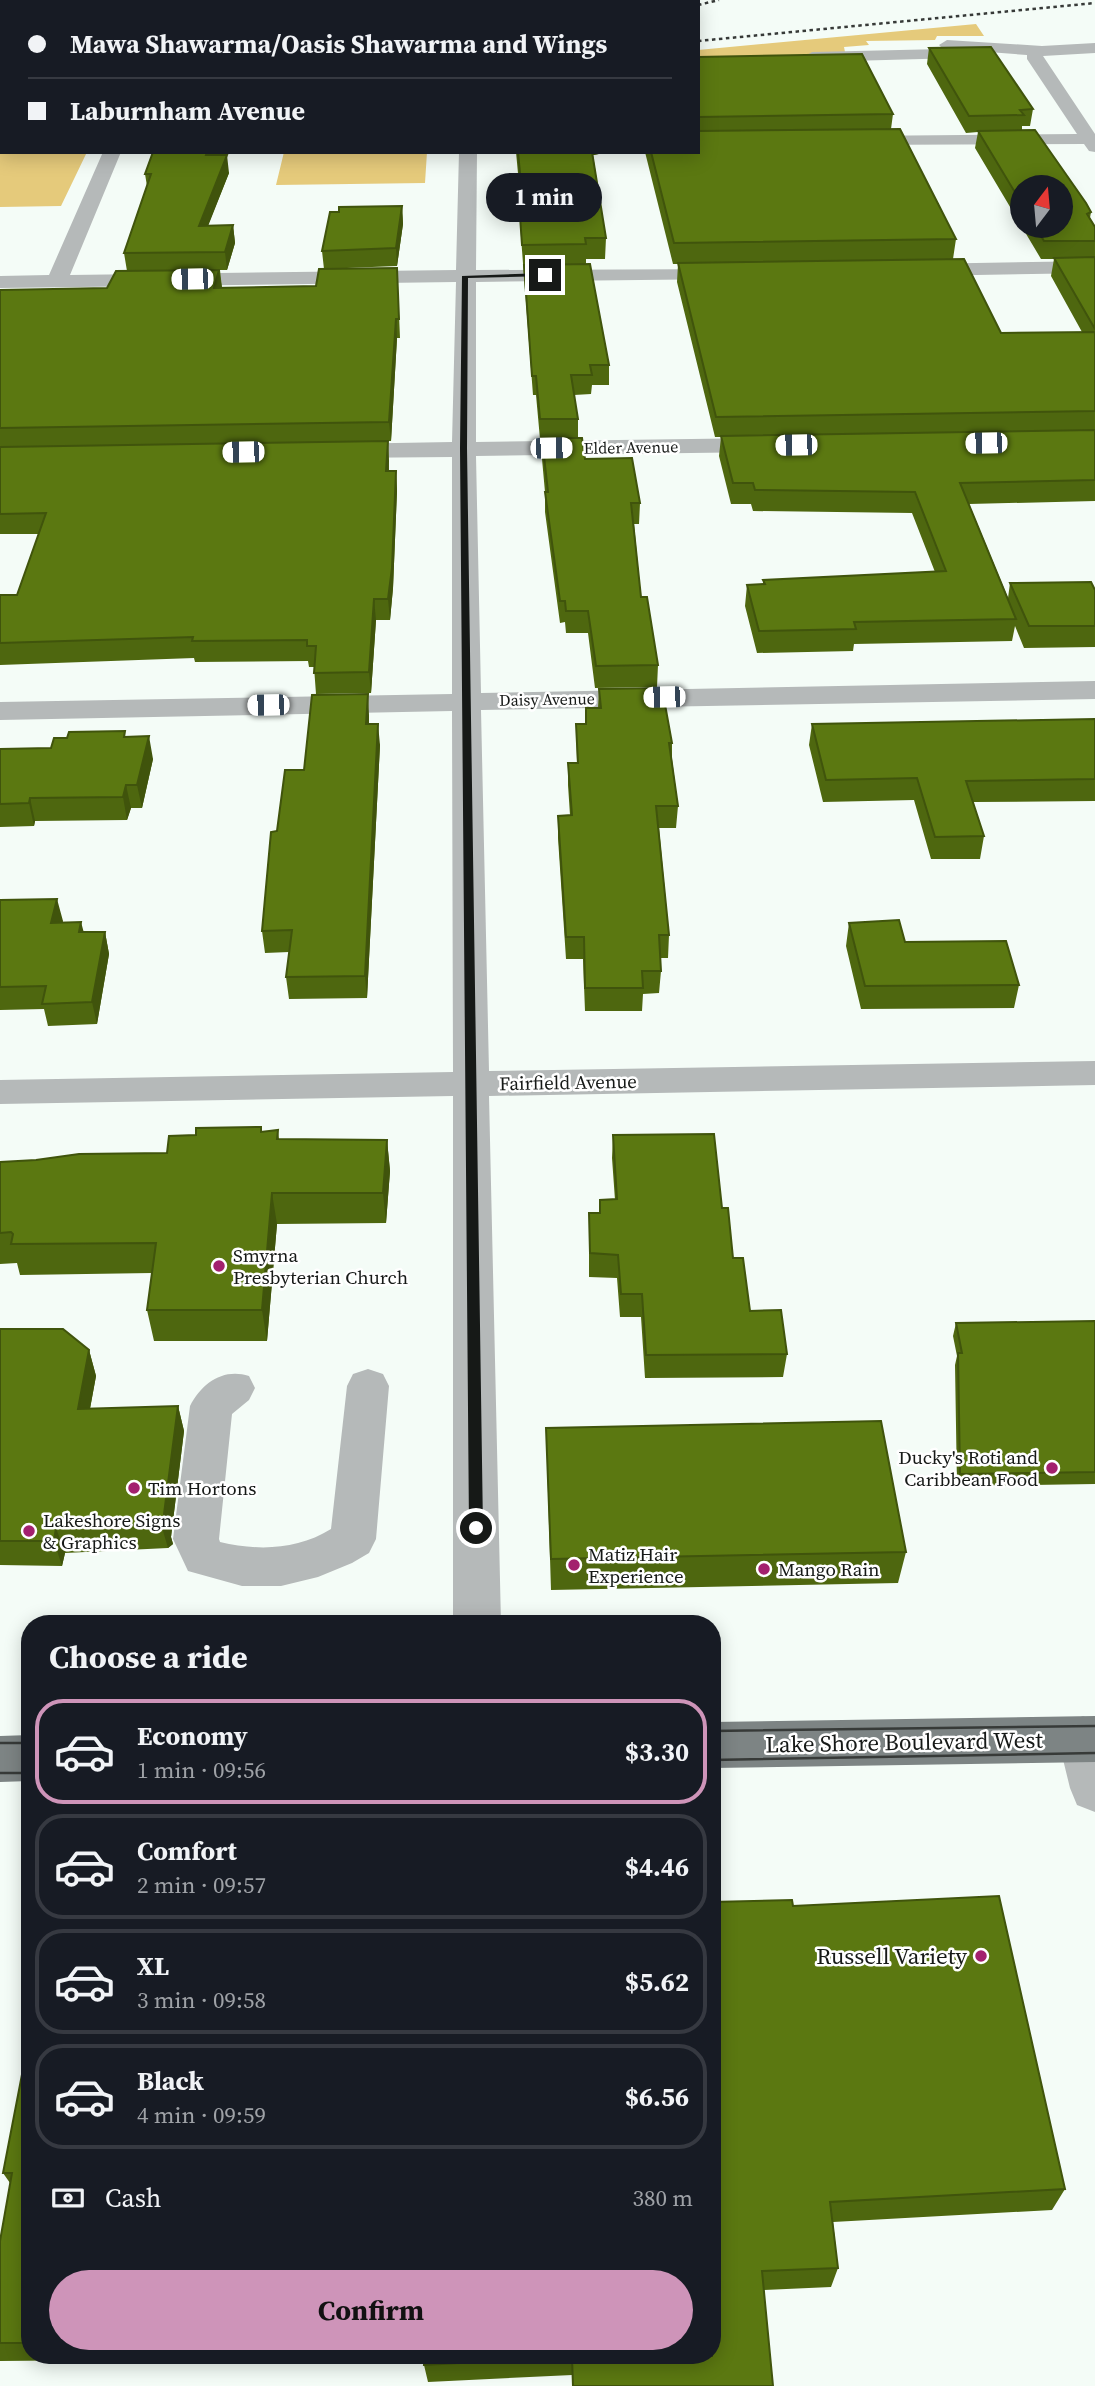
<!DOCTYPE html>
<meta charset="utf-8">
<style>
:root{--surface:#171b24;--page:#20242c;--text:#f1f3f6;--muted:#9ea1a6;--line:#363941;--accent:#ce94b9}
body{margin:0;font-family:"Source Serif 4",serif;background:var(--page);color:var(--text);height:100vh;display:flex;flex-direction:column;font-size:26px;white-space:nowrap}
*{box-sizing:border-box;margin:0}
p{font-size:23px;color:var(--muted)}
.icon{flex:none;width:38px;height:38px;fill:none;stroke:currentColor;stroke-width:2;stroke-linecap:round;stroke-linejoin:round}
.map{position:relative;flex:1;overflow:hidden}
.side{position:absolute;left:21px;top:1615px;width:700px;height:749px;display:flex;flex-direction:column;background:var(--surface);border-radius:28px;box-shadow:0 4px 18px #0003}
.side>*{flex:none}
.hud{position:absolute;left:0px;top:0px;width:700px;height:154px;box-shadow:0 4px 18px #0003;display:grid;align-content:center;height:154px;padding:0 28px;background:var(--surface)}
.needle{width:46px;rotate:16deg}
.buttons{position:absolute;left:1010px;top:175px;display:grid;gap:14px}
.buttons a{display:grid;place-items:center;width:63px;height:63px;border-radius:50%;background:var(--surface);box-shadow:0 4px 18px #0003;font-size:35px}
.end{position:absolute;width:32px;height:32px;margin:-16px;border:9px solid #161917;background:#fff;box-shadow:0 0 0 4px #fff}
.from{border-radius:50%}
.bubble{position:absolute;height:49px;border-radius:24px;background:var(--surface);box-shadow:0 4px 18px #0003;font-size:23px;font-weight:700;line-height:49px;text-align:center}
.car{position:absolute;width:21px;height:42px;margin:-21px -10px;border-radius:9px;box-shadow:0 0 5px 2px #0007;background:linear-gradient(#fff 24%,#345 0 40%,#fff 0 76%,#345 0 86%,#fff 0)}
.hud b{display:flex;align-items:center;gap:24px;height:66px;font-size:26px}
.hud b+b{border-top:2px solid var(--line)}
.hud i{width:18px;height:18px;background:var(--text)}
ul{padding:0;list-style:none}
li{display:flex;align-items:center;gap:21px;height:105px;margin:0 14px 10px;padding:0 14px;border:4px solid var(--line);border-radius:28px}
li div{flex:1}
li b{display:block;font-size:26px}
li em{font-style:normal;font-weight:700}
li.active{border-color:var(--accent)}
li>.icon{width:63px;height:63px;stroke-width:1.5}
h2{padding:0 28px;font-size:32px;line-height:84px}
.pay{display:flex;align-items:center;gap:18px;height:77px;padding:0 28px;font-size:26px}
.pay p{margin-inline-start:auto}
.primary-button{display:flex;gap:14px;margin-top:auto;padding:14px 28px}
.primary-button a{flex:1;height:80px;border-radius:42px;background:var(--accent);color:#111;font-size:28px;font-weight:700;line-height:80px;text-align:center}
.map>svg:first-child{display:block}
.green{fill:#e5ca7b}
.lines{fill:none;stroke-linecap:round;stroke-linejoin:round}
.minor{fill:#b5b9b9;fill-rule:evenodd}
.major{fill:#7d8484;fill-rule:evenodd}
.tram{stroke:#373a38;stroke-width:2.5}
.rail{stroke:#373a38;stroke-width:2.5;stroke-dasharray:3.5 3.5;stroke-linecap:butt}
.wall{fill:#4e670f;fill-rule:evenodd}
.shaded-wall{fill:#40540c}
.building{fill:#5b7811;stroke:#40540c;stroke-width:2}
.route{fill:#161917}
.poi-dot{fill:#a3206e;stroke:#fff;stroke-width:2.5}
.labels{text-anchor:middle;stroke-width:5;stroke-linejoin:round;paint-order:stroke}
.far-street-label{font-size:16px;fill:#161917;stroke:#fff}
.street-label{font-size:19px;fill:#161917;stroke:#fff}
.poi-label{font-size:19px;fill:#161917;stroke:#fff;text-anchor:start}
.near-street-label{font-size:23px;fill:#161917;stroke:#fff}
.near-poi-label{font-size:23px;fill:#161917;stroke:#fff;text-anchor:end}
</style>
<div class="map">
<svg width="1095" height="2386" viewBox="0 0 1095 2386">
<rect width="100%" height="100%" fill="#f4fcf7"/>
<!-- green -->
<path class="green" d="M 976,24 L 984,36 L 937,36 L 935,40 L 866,41 L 869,45 L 844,47 L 845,52 L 698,66 L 698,50 Z
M 0,118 L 2,152 L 87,152 L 61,206 L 0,207 Z
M 284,152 L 427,152 L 425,183 L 276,185 Z"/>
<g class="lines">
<!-- minor -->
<path class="minor" d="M 947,40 L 1042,46 L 1095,43 L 1095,53 L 1043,56 L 1095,134 L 1095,152 L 1089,151 L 1084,144 L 848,145 L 845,141 L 854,136 L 1077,134 L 1027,59 L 1027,55 L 975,51 L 959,58 L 812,62 L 804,57 L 812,52 L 943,49 L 939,45 Z
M 103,152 L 121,152 L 70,275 L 456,270 L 459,152 L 477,152 L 476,270 L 736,269 L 739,273 L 736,277 L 729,279 L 476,282 L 476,442 L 771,438 L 779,440 L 783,445 L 779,450 L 771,452 L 476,456 L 481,693 L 1095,681 L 1095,699 L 481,710 L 489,1071 L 1095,1061 L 1095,1085 L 489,1096 L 501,1624 L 453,1624 L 453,1096 L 0,1104 L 0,1080 L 453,1072 L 452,711 L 0,720 L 0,702 L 452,694 L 452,457 L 338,458 L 330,456 L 326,451 L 330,446 L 338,444 L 452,442 L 456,282 L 0,288 L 0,276 L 49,275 Z
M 1095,261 L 1095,273 L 919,276 L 912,274 L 909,270 L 912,266 L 919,264 Z
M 368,1369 L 383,1374 L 389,1386 L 376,1539 L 369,1553 L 352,1563 L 318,1577 L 281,1586 L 242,1586 L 188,1571 L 173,1539 L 190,1406 C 202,1383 223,1368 249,1376 L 255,1388 L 249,1400 L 232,1414 L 219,1539 L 220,1542 C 258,1551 297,1550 331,1529 L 347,1386 L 353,1374 Z
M 1083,1716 L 1095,1721 L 1095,1812 L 1077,1805 L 1070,1788 L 1058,1739 L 1066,1723 Z"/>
<!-- major -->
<path class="major" d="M 1095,1716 L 1095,1762 L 712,1768 L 712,1722 Z
M 30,1735 L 30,1781 L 0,1782 L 0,1736 Z"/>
<!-- tram -->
<path class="tram" d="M 712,1731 L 1095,1726
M 0,1743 L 30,1743
M 712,1760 L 1095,1753
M 0,1773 L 30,1773"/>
<!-- rail -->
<path class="rail" d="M 698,5 L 719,0
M 698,41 L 1095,3"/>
</g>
<!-- wall -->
<path class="wall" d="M 0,0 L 364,0 L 363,2 L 2,2 L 2,75 L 0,75 Z
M 929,48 L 1033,109 L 1030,126 L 1022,126 L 1022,130 L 1091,212 L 1090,218 L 1095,227 L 1095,501 L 969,504 L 1008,598 L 1010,583 L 1095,590 L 1095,647 L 1024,648 L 1015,626 L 1012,641 L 854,644 L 853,651 L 757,653 L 745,606 L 747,585 L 763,584 L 763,580 L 935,572 L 912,513 L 753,511 L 751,504 L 731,504 L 719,456 L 721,437 L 715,437 L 677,282 L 678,264 L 673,264 L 645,152 L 698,152 L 698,57 L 893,114 L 891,129 L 956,239 L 953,259 L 1001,333 L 1082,332 L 1051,276 L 1054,259 L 1041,259 L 975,148 L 978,132 L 966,133 L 927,64 ZM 1022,187 L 1060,226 L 1022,226 Z
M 153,152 L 215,152 L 214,155 L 229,173 L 208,225 L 233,225 L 235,243 L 227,270 L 220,270 L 222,288 L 316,286 L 324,269 L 322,251 L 339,212 L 402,206 L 403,224 L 397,266 L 347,268 L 397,268 L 400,338 L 397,338 L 391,441 L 388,441 L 389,471 L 396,471 L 397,491 L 393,588 L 390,620 L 376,620 L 371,693 L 316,694 L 314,667 L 309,667 L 308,661 L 195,662 L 194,658 L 0,665 L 0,595 L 17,595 L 39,534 L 0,534 L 0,290 L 107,288 L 127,271 L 124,253 L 147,186 L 145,174 Z
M 516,152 L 609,152 L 593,155 L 606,238 L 605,259 L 586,259 L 586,264 L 609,365 L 609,385 L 592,385 L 591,394 L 574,395 L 578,419 L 578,438 L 585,459 L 640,503 L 639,524 L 634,524 L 641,597 L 658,665 L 657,687 L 595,688 L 588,633 L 566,633 L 565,622 L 560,623 L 545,512 L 545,492 L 542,459 L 542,439 L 540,439 L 536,395 L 533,395 L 521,237 L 520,216 L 522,216 Z
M 599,689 L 672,743 L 672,759 L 678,806 L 676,828 L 659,828 L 669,935 L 668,958 L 660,958 L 661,971 L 659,993 L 643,994 L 642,1011 L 585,1011 L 583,959 L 566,959 L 558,838 L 558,816 L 570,815 L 568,785 L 568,763 L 577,763 L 576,724 L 585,724 L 586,708 L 598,708 Z
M 369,715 L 369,724 L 380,745 L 367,998 L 289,999 L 286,977 L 289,952 L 265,953 L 262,931 L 277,831 L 304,770 Z
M 1095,719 L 1095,801 L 973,802 L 984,836 L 980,859 L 931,859 L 914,800 L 823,802 L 809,745 L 812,724 Z
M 126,737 L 153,759 L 142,808 L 131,808 L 127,820 L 35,821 L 34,826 L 0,827 L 0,749 L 51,748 Z
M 0,900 L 63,921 L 62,922 L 84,932 L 105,932 L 109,954 L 97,1024 L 48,1026 L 44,1009 L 0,1010 Z
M 849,923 L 905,942 L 1019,985 L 1014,1008 L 861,1009 L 846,946 Z
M 261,1127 L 262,1132 L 278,1130 L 279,1139 L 387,1140 L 390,1171 L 386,1223 L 277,1224 L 267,1341 L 154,1341 L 147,1310 L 152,1273 L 20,1275 L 17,1263 L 0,1264 L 0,1162 L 167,1153 L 196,1135 Z
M 613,1135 L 722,1208 L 733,1258 L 750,1311 L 787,1354 L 783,1377 L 645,1378 L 641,1317 L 620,1317 L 617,1278 L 589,1277 L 589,1213 L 599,1213 L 615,1200 L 612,1158 Z
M 1095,1321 L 1095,1484 L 957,1486 L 955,1365 L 957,1356 L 953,1336 L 956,1323 Z
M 0,1329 L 89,1350 L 96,1376 L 90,1409 L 178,1406 L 184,1431 L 171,1537 L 173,1544 L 168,1548 L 65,1553 L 62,1566 L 0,1565 Z
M 546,1428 L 906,1552 L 898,1583 L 551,1590 Z
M 793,1906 L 1065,2189 L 1052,2210 L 833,2222 L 838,2268 L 831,2287 L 764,2290 L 773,2386 L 572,2386 L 572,2375 L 428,2382 L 424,2365 Z
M 30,2033 L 30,2356 L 109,2356 L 108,2360 L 0,2361 L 0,2241 L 10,2183 L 3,2173 Z"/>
<!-- shaded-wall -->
<path class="shaded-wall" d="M 207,152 L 215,152 L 208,172 L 206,155 Z
M 589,152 L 609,152 L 589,156 Z
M 227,155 L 229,173 L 201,244 L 199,226 Z
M 402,206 L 403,224 L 397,266 L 396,248 Z
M 233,225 L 235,243 L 227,270 L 225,252 Z
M 219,270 L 222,288 L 214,288 Z
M 396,319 L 397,338 L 391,441 L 389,422 Z
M 388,441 L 389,461 L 388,491 L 386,471 Z
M 396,471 L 397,491 L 393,588 L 390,620 L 388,599 Z
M 374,599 L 376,620 L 371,693 L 369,672 Z
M 368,694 L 369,715 L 368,745 L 366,724 Z
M 378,724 L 380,745 L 367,998 L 365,976 Z
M 149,736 L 153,759 L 142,808 L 137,785 Z
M 126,785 L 131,808 L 127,820 L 123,797 Z
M 30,798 L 35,821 L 34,826 L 29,803 Z
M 57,899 L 63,921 L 56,945 L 51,923 Z
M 81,922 L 87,944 L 79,932 Z
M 105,932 L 109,954 L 97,1024 L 92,1002 Z
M 387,1140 L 390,1171 L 386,1223 L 383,1193 Z
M 272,1193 L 277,1224 L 267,1341 L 262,1310 Z
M 89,1350 L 96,1376 L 85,1435 L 78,1409 Z
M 178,1406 L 184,1431 L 171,1537 L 173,1544 L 168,1548 L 161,1524 L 164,1514 Z
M 56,1528 L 65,1553 L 62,1566 L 54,1541 Z"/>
<!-- building -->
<path class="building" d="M 0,0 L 226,0 L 130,0 L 129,2 L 2,2 L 2,52 L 0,52 Z
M 991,47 L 1033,109 L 1020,110 L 1024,115 L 969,116 L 929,48 Z
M 862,54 L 893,114 L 698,117 L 698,57 Z
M 900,129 L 956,239 L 674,243 L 651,152 L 698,152 L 698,131 Z
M 1035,130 L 1086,203 L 1091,212 L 1087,214 L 1095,227 L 1095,241 L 1044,241 L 1035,226 L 1060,226 L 1060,187 L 1022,187 L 1022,204 L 978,131 Z
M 153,152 L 207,152 L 206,155 L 227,155 L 199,226 L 233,225 L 225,252 L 124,253 L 151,174 L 145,174 Z
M 518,152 L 592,152 L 606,238 L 585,238 L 586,244 L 522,245 L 520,216 L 524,216 Z
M 402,206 L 396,248 L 322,251 L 330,212 L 339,212 L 339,207 Z
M 1095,257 L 1095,329 L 1054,258 Z
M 964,259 L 1001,333 L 1095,332 L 1095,411 L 716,417 L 678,263 Z
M 590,264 L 609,365 L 590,365 L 592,375 L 571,375 L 578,419 L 540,419 L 536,376 L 532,376 L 524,265 Z
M 397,268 L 399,319 L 396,319 L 389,422 L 0,428 L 0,290 L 107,288 L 116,271 L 219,270 L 214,288 L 316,286 L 319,269 Z
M 1095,430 L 1095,480 L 960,483 L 1016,619 L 854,622 L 856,629 L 759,631 L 747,585 L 765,584 L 763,580 L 946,571 L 915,492 L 755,490 L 753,483 L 733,483 L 721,436 Z
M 542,438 L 582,438 L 585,459 L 632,458 L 640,503 L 631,503 L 641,597 L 647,597 L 658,665 L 596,666 L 588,611 L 566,611 L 565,601 L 560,601 L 545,492 L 548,492 Z
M 388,441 L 386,471 L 396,471 L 392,568 L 388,599 L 374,599 L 369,672 L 314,673 L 316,646 L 307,646 L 307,640 L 192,641 L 193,637 L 0,643 L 0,595 L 17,595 L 46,513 L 0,514 L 0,447 Z
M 1091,582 L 1095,590 L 1095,626 L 1029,626 L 1010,583 Z
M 662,688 L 672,743 L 669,743 L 678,806 L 656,806 L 669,935 L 659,935 L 661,971 L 642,971 L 643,988 L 585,988 L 584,937 L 566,937 L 558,816 L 572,815 L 568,763 L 578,763 L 576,724 L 586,724 L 586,708 L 601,708 L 599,689 Z
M 368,694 L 366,724 L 378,724 L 365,976 L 286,977 L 292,930 L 262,931 L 271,832 L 277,831 L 285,770 L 304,770 L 312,695 Z
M 1095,719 L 1095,779 L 966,781 L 984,836 L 935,837 L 917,778 L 826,780 L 812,724 Z
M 125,731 L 124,737 L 149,736 L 137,785 L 126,785 L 123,797 L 30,798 L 29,803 L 0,804 L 0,749 L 51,748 L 54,738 L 67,738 L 69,732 Z
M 57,899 L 51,923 L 81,922 L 79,932 L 105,932 L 92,1002 L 42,1004 L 46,986 L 0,987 L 0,900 Z
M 899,920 L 905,942 L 1006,941 L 1019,985 L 865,986 L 849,923 Z
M 261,1127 L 261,1132 L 278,1130 L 277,1139 L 387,1140 L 383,1193 L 272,1193 L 262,1310 L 147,1310 L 156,1243 L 11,1244 L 13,1234 L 11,1232 L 0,1233 L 0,1162 L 36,1160 L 79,1154 L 167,1153 L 169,1136 L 196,1135 L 196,1128 Z
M 714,1134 L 722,1208 L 728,1208 L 733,1258 L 743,1258 L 750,1311 L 781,1310 L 787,1354 L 646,1355 L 642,1294 L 621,1294 L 618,1255 L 590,1253 L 589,1213 L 600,1213 L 600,1200 L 617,1199 L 613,1135 Z
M 1095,1321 L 1095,1472 L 960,1474 L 958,1353 L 962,1353 L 956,1323 Z
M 0,1329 L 63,1329 L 89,1350 L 78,1409 L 178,1406 L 164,1514 L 166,1519 L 161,1524 L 56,1528 L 54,1541 L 0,1541 Z
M 881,1421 L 906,1552 L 551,1559 L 546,1428 Z
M 999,1896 L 1065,2189 L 830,2202 L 838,2268 L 762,2271 L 773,2386 L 573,2386 L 572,2357 L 424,2365 L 425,2356 L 712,2356 L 712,1902 L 792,1900 L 793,1906 Z
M 30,2033 L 30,2343 L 0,2343 L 0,2241 L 12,2173 L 3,2173 Z"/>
<!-- route -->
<path class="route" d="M 545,273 L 547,276 L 468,278 L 467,448 L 483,1528 L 476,1533 L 469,1528 L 460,448 L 462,276 Z"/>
<!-- markers -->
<g class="poi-dot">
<circle cx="219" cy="1266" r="7"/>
<circle cx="1052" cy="1468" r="7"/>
<circle cx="134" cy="1488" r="7"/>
<circle cx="29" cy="1531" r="7"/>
<circle cx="574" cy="1565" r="7"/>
<circle cx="764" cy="1569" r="7"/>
<circle cx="981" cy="1956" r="7"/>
</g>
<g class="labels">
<!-- far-street labels -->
<g class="far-street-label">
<text transform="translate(631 447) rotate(-1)" y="6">Elder Avenue</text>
<text transform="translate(547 699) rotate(-1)" y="6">Daisy Avenue</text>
</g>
<!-- street labels -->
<g class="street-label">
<text transform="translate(568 1082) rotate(-1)" y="7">Fairfield Avenue</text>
</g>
<!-- poi labels -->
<g class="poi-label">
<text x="233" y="1262">Smyrna<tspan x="233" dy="22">Presbyterian Church</tspan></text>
<text x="1038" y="1464" text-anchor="end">Ducky's Roti and<tspan x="1038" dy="22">Caribbean Food</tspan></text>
<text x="148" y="1495">Tim Hortons</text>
<text x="43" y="1527">Lakeshore Signs<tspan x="43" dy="22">&amp; Graphics</tspan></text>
<text x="588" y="1561">Matiz Hair<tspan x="588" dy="22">Experience</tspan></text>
<text x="778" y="1576">Mango Rain</text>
</g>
<!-- near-street labels -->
<g class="near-street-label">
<text transform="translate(904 1742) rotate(-1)" y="8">Lake Shore Boulevard West</text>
</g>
<!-- near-poi labels -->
<g class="near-poi-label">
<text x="967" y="1964">Russell Variety</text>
</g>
</g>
</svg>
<div class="buttons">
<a><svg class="needle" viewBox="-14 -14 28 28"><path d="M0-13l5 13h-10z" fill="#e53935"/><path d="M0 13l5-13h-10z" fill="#9ea1a6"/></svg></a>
</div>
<i class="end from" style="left:476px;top:1528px"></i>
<i class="end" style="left:545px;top:275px"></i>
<div class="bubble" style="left:486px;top:173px;width:116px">1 min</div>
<i class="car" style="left:192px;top:279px;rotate:269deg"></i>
<i class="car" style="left:986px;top:443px;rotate:269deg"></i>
<i class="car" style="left:796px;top:445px;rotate:269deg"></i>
<i class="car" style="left:551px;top:448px;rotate:89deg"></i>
<i class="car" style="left:243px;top:452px;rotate:269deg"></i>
<i class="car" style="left:664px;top:697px;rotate:269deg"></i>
<i class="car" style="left:268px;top:705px;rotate:269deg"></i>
<div class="hud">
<b><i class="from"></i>Mawa Shawarma/Oasis Shawarma and Wings</b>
<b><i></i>Laburnham Avenue</b>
</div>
<section class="side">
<h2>Choose a ride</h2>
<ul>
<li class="active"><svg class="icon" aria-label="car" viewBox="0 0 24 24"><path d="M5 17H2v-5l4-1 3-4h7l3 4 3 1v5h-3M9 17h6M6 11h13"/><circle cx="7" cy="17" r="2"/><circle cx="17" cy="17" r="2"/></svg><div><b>Economy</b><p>1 min · 09:56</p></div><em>$3.30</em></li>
<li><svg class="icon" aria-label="car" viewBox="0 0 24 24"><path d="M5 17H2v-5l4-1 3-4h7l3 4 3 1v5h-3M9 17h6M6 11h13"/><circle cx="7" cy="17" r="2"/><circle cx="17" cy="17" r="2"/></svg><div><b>Comfort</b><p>2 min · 09:57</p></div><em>$4.46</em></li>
<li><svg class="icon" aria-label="car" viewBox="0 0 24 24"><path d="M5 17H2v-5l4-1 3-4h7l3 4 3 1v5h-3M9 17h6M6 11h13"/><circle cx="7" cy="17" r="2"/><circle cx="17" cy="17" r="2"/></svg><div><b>XL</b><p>3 min · 09:58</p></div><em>$5.62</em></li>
<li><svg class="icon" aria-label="car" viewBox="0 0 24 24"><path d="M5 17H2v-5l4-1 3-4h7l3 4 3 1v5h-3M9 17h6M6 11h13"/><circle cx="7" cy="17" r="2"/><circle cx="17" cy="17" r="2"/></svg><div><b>Black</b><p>4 min · 09:59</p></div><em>$6.56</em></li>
</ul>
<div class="pay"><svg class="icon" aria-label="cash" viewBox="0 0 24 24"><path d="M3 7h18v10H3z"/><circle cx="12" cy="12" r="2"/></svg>Cash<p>380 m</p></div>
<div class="primary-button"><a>Confirm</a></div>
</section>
</div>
